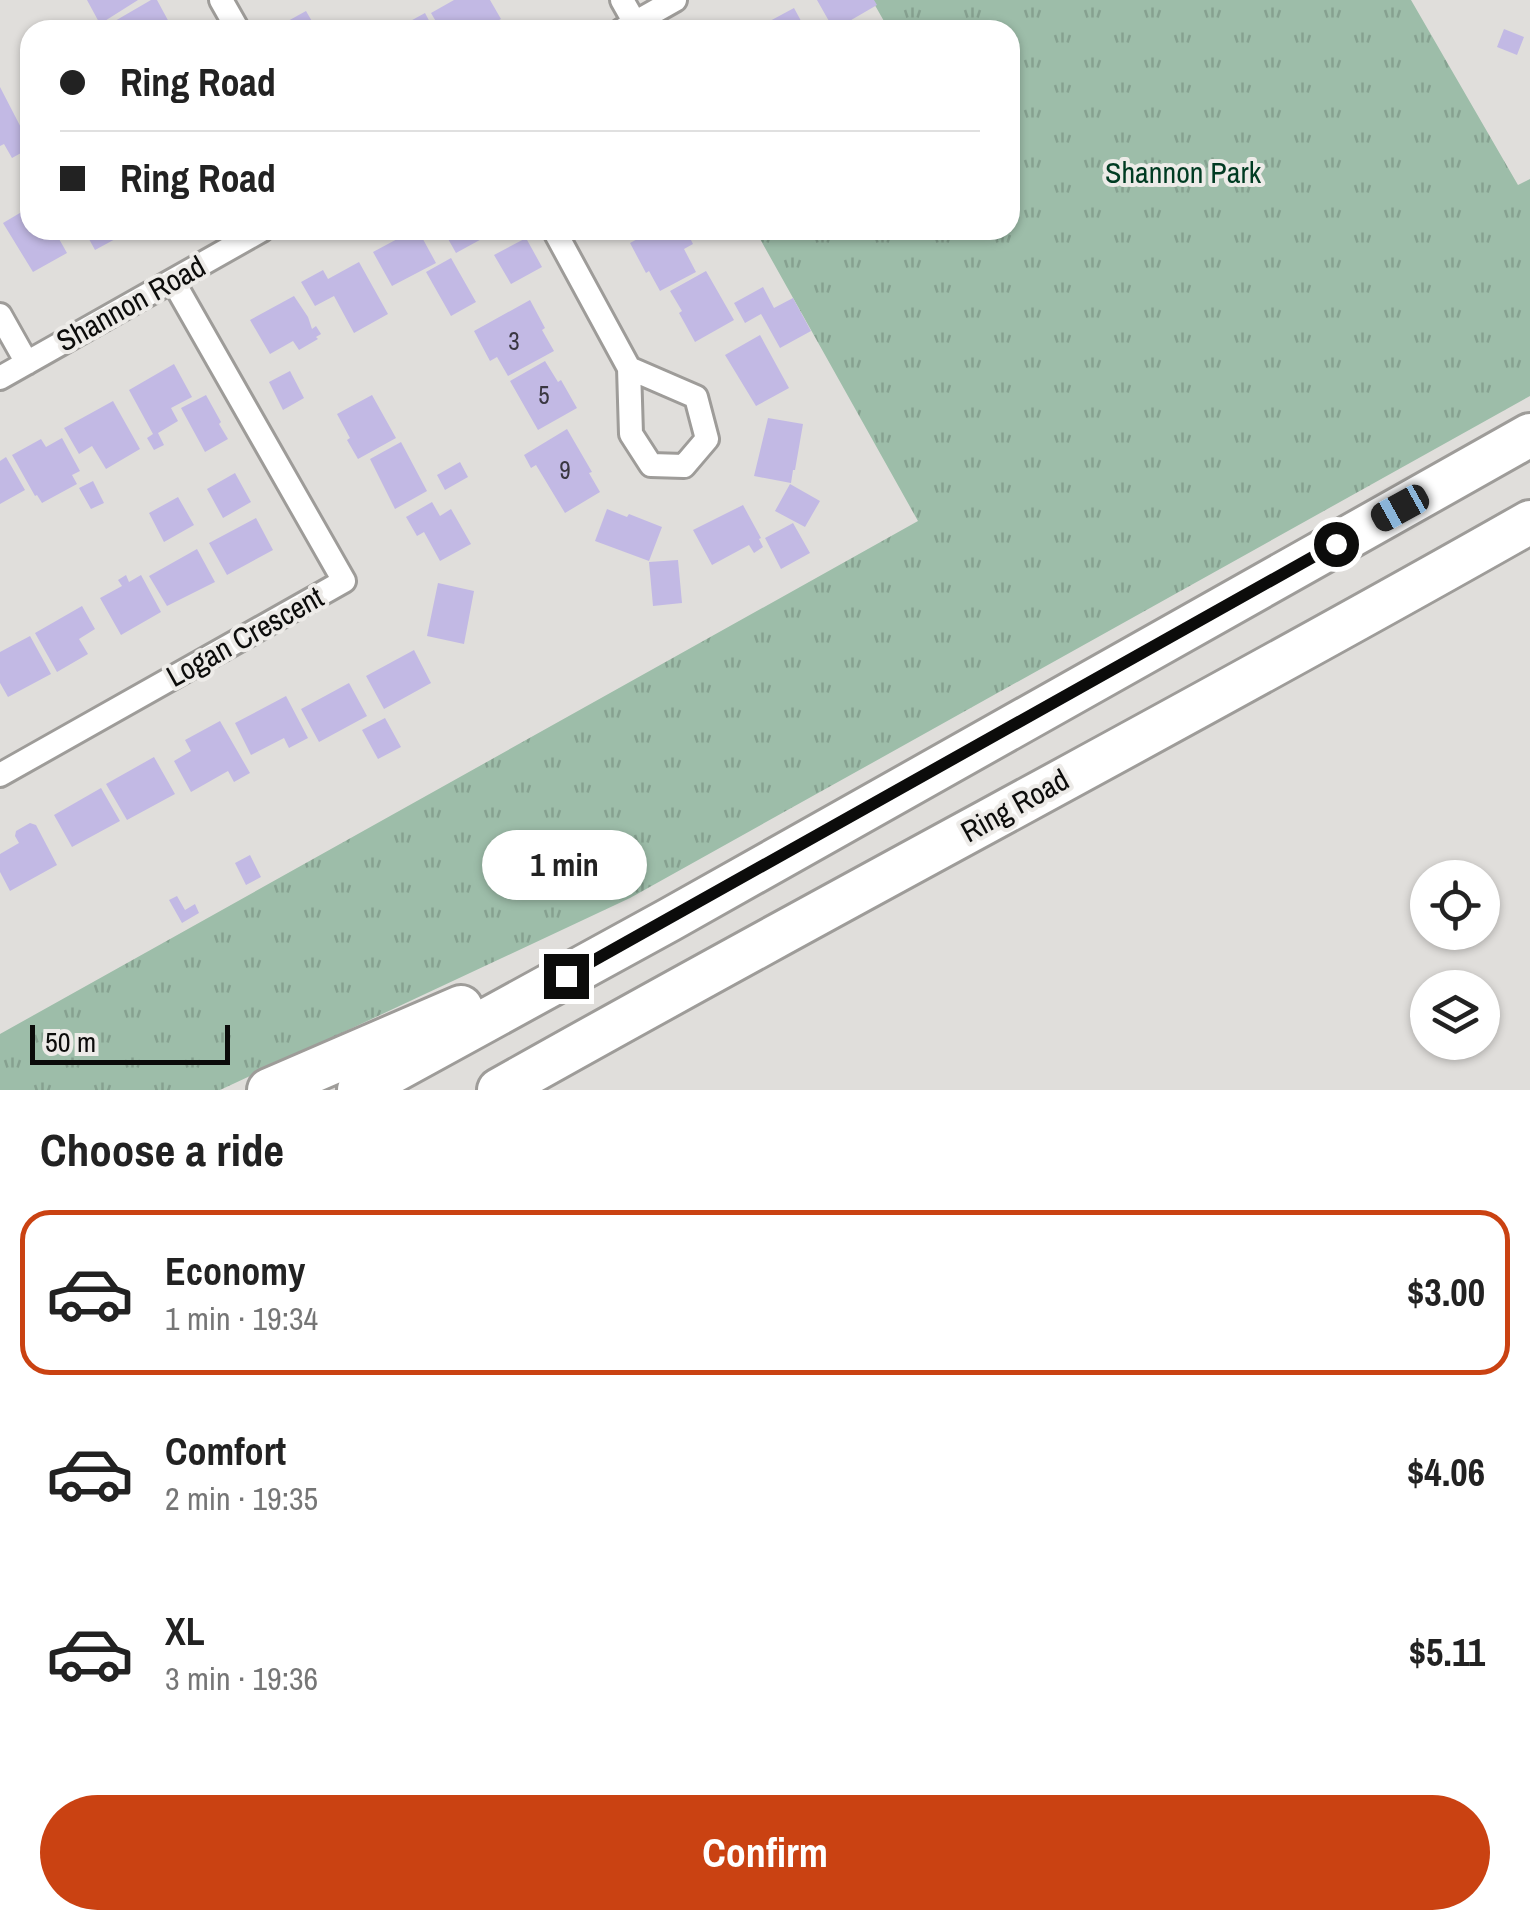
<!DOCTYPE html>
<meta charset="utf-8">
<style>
:root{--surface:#fff;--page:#f6f6f6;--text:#222;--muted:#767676;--line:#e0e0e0;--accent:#ca4212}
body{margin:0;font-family:"Archivo Narrow",sans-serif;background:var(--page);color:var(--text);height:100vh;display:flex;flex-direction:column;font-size:38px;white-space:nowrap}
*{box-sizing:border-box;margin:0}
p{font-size:32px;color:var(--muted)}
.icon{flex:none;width:55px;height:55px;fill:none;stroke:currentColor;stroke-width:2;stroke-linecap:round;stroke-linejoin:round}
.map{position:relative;height:1090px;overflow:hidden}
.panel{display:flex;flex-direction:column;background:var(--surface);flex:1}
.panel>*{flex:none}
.hud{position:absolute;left:20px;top:20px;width:1000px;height:220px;border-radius:30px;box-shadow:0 2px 8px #0004;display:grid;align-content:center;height:220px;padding:0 40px;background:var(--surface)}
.controls{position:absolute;left:1410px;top:860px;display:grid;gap:20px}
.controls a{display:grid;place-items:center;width:90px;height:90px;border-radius:50%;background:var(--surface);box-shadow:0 2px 8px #0004;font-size:50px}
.scale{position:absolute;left:30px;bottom:25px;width:200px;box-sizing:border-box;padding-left:10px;border:5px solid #0c0c0b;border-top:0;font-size:28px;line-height:35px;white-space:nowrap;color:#0c0c0b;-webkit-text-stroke:8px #edebe8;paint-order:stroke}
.end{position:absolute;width:45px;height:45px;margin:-22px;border:12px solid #0c0c0b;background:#fff;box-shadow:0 0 0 5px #fff}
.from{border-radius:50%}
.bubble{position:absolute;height:70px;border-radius:35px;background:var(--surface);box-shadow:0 2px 8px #0004;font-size:32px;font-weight:700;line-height:70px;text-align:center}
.car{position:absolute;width:30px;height:60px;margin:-30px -15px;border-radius:12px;box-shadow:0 0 8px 2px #0007;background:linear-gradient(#222 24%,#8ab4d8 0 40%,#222 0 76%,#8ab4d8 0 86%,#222 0)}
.hud b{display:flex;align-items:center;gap:35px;height:95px;font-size:38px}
.hud b+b{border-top:2px solid var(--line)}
.hud i{width:25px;height:25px;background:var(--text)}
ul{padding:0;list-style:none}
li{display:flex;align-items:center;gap:30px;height:165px;margin:0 20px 15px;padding:0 20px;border:5px solid transparent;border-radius:30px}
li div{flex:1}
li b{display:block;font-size:38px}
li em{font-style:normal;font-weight:700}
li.current{border-color:var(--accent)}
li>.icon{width:90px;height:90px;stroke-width:1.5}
h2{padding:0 40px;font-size:45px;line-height:120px}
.primary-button{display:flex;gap:20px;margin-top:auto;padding:20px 40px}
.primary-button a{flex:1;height:115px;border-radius:60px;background:var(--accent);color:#fff;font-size:40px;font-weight:700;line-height:115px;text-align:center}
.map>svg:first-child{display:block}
.grass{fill:url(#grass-tufts)}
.building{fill:#c2b9e4}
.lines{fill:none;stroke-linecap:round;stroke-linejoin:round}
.minor-casing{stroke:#9e9c99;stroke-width:28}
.motorway-casing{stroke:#9e9c99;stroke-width:48}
.minor{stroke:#fff;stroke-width:22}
.motorway{stroke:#fff;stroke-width:42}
.route{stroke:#0c0c0b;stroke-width:12}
.labels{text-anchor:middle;stroke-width:8;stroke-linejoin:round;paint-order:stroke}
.number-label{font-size:25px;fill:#3a3741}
.park-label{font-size:30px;fill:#003b22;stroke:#edebe8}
.street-label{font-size:30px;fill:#0c0c0b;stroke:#edebe8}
</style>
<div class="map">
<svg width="1530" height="1090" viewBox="0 0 1530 1090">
<defs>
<pattern id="grass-tufts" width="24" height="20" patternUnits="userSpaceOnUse" patternTransform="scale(2.5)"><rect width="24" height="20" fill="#9dbda9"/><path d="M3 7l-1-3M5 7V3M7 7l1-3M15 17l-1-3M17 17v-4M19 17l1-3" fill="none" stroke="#86a190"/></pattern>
</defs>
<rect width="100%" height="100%" fill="#e0dedb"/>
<!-- grass -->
<path class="grass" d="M 872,0 L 1411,0 L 1518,185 L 1530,179 L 1530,396 L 630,898 L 220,1090 L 0,1090 L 0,1034 L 918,521 L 755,230 L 1010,230 L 1010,30 L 889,30 Z"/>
<!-- building -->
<path class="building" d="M 87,0 L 138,0 L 100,24 Z
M 151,0 L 157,0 L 170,24 L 167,30 L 111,30 L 108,25 Z
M 454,0 L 490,0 L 501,19 L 481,30 L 441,30 L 431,13 Z
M 817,0 L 874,0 L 877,5 L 834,30 Z
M 794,8 L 806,30 L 753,30 Z
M 306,11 L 317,30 L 279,30 L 277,27 Z
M 425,13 L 434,30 L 394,30 Z
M 1504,29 L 1524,37 L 1517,55 L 1497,47 Z
M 0,87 L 30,145 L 30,148 L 12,158 L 4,144 L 0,146 Z
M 30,207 L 30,230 L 54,230 L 67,253 L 33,272 L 3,223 Z
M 84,230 L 124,230 L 117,233 L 119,237 L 95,250 Z
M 414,230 L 418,230 L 436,263 L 392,286 L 373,252 Z
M 443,230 L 498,230 L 456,253 Z
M 654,230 L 708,230 L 691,240 L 693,244 L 684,249 L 696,272 L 660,291 L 649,271 L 646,273 L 630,243 Z
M 526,238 L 542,267 L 511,284 L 494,255 Z
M 451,258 L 476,302 L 451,316 L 426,272 Z
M 359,262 L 388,314 L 354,333 L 334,296 L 315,306 L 301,282 L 323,270 L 328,279 Z
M 706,271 L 734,320 L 695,342 L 679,313 L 682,311 L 670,291 Z
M 763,287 L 774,308 L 793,298 L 811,331 L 780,348 L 761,314 L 745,323 L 734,303 Z
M 294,296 L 308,317 L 312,329 L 316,326 L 321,334 L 316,337 L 318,339 L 299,350 L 293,341 L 270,354 L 250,320 Z
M 530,300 L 545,328 L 542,330 L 554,351 L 508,376 L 497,357 L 490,361 L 474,331 Z
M 760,335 L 789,388 L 756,406 L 725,355 Z
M 545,361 L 558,382 L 561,380 L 577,408 L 538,430 L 510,381 Z
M 174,364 L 192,397 L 171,408 L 178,421 L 158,433 L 164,445 L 154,450 L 147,438 L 153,434 L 129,390 Z
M 290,371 L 304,398 L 283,410 L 269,382 Z
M 206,395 L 221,422 L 219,424 L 228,439 L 205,452 L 181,408 Z
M 372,395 L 396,438 L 358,459 L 347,440 L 350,438 L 337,414 Z
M 113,401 L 140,449 L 106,469 L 92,446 L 79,454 L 64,428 Z
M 768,418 L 803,424 L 795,470 L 793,470 L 791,483 L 754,476 Z
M 567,429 L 592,472 L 589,473 L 600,492 L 565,513 L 536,465 L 531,468 L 524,455 Z
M 62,438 L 80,471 L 72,475 L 77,484 L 42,503 L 37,495 L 35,496 L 12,455 L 41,439 L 46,447 Z
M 401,442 L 427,491 L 395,509 L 370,459 Z
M 6,457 L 25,490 L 0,504 L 0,461 Z
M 460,462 L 468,477 L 445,490 L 437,475 Z
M 235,473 L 251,502 L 223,518 L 207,489 Z
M 93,481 L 104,503 L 91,509 L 79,488 Z
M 790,484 L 820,501 L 805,527 L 775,511 Z
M 178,497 L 194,525 L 164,542 L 149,513 Z
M 432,502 L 440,516 L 451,509 L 471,544 L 440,561 L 424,532 L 417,536 L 406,517 Z
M 743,505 L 761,538 L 759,539 L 763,547 L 754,553 L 749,545 L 712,565 L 693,530 Z
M 607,509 L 627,517 L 629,514 L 662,527 L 649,561 L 595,541 Z
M 256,518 L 273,550 L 227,575 L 209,543 Z
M 793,523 L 810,553 L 781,569 L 765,538 Z
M 197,549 L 215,582 L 167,606 L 149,576 Z
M 678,560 L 682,603 L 653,606 L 649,562 Z
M 126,575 L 129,582 L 141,575 L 161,612 L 121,635 L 100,598 L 122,586 L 118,580 Z
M 438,583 L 474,591 L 464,644 L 427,636 Z
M 82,606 L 95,629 L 79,639 L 88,654 L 57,672 L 35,633 Z
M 30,636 L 51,674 L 8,697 L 0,683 L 0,652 Z
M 414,650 L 431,683 L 384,709 L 366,676 Z
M 349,683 L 367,716 L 319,742 L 301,709 Z
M 286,696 L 308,738 L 289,748 L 284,738 L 251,755 L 235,723 Z
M 385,718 L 401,747 L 378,759 L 362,730 Z
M 220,721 L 250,773 L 234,782 L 228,771 L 191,792 L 174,761 L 191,751 L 185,740 Z
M 154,757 L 175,794 L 127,820 L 106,784 Z
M 101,788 L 120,821 L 72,847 L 54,815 Z
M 30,823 L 36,825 L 57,865 L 10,891 L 0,872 L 0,854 L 19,843 L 15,836 L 16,831 Z
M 250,855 L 261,877 L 246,885 L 235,863 Z
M 177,896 L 185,910 L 195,904 L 199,913 L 182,923 L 169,900 Z"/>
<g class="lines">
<!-- minor casing -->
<g class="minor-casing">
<path id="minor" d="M 221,0 L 238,30
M 622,0 L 635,23
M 622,30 L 675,0
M 554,230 L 629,368 L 631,434 L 651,465 L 684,466 L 707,439 L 696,397 L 629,368
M 0,315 L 27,363
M 0,378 L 262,230
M 0,775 L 344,581 L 173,281"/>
</g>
<!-- motorway casing -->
<g class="motorway-casing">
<path id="motorway" d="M 269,1090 L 461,1007
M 359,1090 L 669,920 L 1530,435
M 499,1090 C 841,897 1189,716 1530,522"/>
</g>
<!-- minor -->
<use href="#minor" class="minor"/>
<!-- motorway -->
<use href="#motorway" class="motorway"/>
</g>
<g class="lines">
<!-- route -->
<path class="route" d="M 566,976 L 1336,544"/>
</g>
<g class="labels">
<!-- number labels -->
<g class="number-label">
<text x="514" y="350">3</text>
<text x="544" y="404">5</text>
<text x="565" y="479">9</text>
</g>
<!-- park labels -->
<g class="park-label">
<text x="1183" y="183">Shannon Park</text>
</g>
<!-- street labels -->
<g class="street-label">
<text transform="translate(131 304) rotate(-29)" y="10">Shannon Road</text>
<text transform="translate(245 637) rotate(-29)" y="10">Logan Crescent</text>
<text transform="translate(1015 806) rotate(-29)" y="10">Ring Road</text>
</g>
</g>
</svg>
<div class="controls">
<a><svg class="icon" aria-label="locate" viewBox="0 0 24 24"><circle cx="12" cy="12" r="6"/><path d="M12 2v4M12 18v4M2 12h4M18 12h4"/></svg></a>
<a><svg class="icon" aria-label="layers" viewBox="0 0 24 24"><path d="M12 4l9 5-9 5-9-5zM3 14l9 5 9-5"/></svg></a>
</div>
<div class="scale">50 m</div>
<i class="end from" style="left:1336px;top:544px"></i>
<i class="end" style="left:566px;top:976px"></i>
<div class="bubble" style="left:482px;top:830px;width:165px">1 min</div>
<i class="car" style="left:1400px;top:508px;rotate:241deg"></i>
<div class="hud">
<b><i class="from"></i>Ring Road</b>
<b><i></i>Ring Road</b>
</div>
</div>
<section class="panel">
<h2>Choose a ride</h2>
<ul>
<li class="current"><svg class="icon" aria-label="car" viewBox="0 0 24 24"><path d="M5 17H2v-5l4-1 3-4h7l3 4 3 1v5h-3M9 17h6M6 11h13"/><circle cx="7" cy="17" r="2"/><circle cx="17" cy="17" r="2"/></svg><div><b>Economy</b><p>1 min · 19:34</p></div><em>$3.00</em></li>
<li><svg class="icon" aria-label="car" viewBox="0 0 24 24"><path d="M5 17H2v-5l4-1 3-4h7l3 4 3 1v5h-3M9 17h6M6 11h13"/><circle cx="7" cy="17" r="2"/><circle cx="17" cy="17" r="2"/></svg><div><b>Comfort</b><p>2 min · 19:35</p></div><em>$4.06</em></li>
<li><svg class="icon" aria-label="car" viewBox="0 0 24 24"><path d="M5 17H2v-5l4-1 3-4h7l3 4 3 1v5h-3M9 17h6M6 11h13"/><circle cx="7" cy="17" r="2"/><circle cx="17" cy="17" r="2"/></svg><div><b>XL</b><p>3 min · 19:36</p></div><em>$5.11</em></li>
</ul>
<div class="primary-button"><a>Confirm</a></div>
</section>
